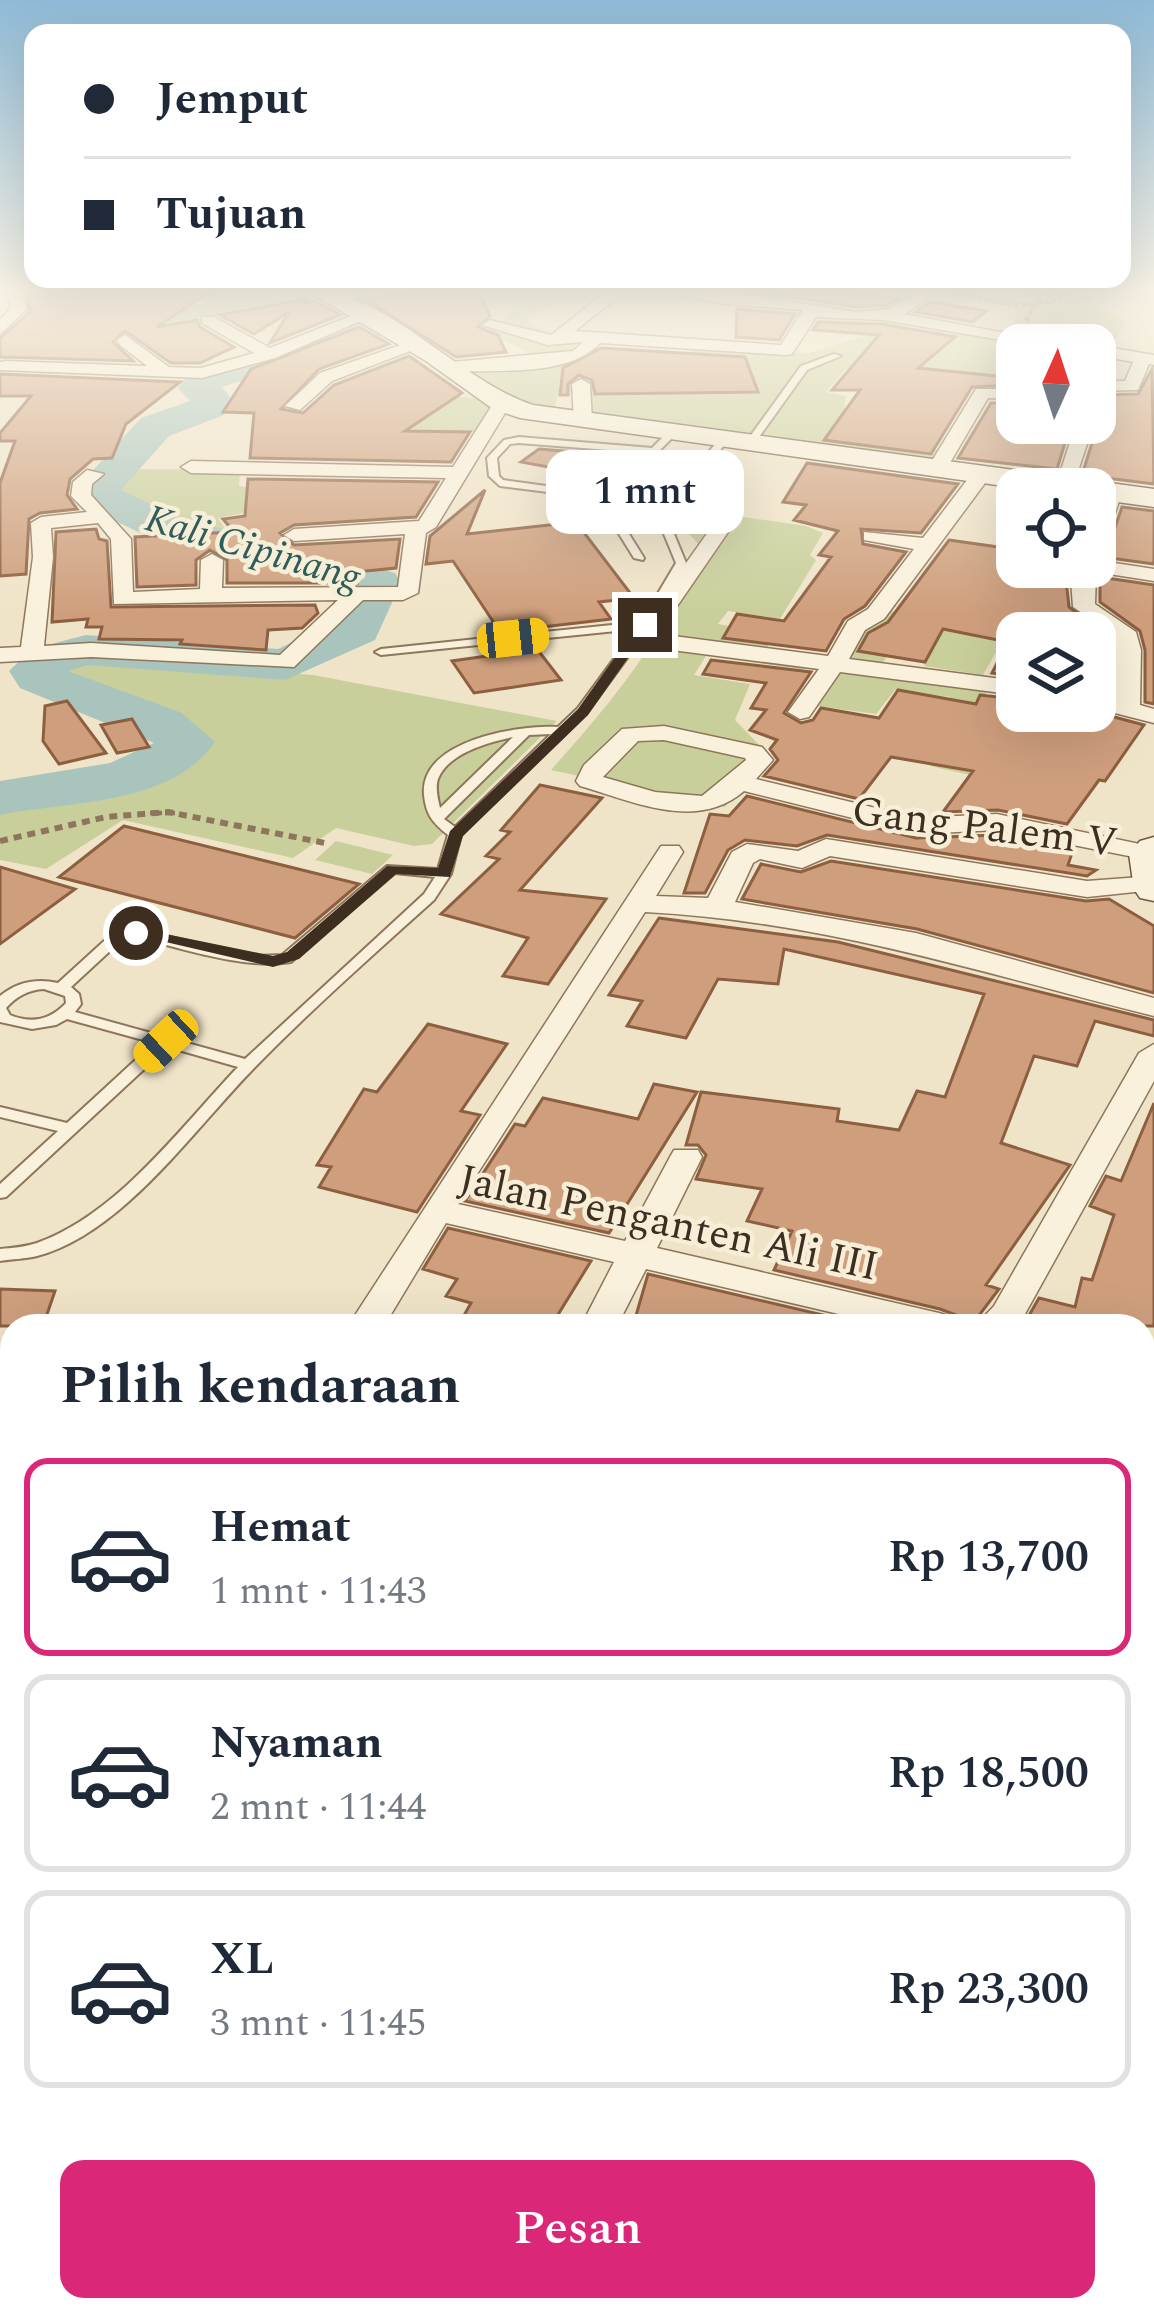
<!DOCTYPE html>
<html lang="id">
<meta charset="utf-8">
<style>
:root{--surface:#fff;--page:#f2f2f3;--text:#1f2937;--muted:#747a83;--line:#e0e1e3;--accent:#db2777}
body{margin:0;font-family:Spectral,serif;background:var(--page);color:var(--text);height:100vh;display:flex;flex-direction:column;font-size:45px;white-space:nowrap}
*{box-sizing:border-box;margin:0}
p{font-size:39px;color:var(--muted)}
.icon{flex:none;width:66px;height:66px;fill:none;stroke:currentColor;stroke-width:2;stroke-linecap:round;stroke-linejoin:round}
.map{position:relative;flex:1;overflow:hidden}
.drawer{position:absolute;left:0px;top:1314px;width:1155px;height:1008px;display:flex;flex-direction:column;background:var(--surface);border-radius:36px 36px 0 0;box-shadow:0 12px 48px #0002}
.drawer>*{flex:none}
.hud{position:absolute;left:24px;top:24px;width:1107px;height:264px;border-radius:24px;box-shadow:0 12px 48px #0002;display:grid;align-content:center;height:264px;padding:0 60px;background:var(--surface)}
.needle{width:78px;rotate:3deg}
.controls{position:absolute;left:996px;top:324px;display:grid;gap:24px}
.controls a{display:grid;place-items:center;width:120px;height:120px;border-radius:24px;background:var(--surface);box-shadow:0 12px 48px #0002;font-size:60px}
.end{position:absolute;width:54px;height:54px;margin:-27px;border:15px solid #3d2e20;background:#fff;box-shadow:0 0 0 6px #fff}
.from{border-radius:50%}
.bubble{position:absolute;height:84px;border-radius:24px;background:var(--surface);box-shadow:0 12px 48px #0002;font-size:39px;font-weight:600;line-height:84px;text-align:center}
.car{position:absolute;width:36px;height:72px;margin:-36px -18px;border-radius:15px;box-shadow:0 0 9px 3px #0007;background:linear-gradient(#f5c518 24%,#345 0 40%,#f5c518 0 76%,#345 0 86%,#f5c518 0)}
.hud b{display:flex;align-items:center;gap:42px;height:114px;font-size:45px}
.hud b+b{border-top:3px solid var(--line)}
.hud i{width:30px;height:30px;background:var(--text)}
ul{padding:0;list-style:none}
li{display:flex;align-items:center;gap:36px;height:198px;margin:0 24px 18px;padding:0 36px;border:6px solid var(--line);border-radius:24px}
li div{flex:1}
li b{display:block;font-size:45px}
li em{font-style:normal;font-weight:600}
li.active{border-color:var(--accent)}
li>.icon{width:108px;height:108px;stroke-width:1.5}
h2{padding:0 60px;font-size:54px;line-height:144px}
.action{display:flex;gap:24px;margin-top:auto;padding:24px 60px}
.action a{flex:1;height:138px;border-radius:24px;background:var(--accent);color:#fff;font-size:48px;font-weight:600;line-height:138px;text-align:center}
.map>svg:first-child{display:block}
.green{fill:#c9cf9b}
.water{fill:#a9c4bc;stroke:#6f938a;stroke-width:3}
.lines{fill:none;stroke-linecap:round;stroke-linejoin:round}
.river{fill:#a9c4bc;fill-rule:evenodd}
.building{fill:#cf9f7d;stroke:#8d5f41;stroke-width:3}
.lane-casing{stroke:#8d765c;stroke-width:4}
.street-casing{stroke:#8d765c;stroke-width:3}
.secondary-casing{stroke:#6f573f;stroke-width:3}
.path-far1{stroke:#8d765c;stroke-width:4.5;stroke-dasharray:4.5 3;stroke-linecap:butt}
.path{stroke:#8d765c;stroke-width:6;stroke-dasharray:8 6;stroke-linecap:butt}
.lane{fill:#faf1dc;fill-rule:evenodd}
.street{fill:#faf1dc;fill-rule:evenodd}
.secondary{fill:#faf1dc;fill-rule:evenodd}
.route{fill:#3d2e20}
.labels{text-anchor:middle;stroke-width:9;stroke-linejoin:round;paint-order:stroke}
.far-water-label{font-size:39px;font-style:italic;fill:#2f5d5a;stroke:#f7eed8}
.street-label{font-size:42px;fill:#3d2e20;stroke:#f7eed8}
</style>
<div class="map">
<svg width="1154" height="2322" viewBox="0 0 1154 2322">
<rect width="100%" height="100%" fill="#f0e4c8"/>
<!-- green -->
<path class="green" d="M 279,288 L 300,297 L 119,335 L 159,306 L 207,303 L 234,291 Z
M 535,288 L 575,288 L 564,300 L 525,318 L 531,325 L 577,340 L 572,353 L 535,356 L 487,332 L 524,304 L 481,300 Z
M 938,288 L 1085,288 L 1096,307 L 1126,321 L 1112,347 L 1009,333 L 1018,312 L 1013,307 L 959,299 Z
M 936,329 L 1048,345 L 1017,345 L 1017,376 L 941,369 L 875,374 L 846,369 L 826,392 L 846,396 L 844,408 L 882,442 L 944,450 L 937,465 L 586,420 L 578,392 L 558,393 L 555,407 L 579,409 L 580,419 L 531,410 L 455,367 L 570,358 L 580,374 L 701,361 L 689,348 L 809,353 L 864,336 L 928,334 Z
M 425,394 L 477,398 L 490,409 L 476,432 L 426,430 L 419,439 L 398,437 Z
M 131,469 L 240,470 L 239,486 L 262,489 L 264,509 L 218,518 L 228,533 L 190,528 L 113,499 L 118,481 Z
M 682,508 L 806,526 L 823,533 L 810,555 L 816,560 L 780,619 L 728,611 L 718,624 L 775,634 L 766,650 L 824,666 L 800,669 L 706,656 L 694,675 L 750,684 L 735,720 L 763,749 L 725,807 L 551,770 C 612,702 669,633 701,547 L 675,519 Z
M 1028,596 L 983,675 L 924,666 L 936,643 L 896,638 L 883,663 L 848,658 L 857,628 L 883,610 L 907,613 Z
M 77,656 L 313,675 L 557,721 L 432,844 L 414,846 L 336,828 L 293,858 L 123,820 L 46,869 L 0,860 L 0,811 L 83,797 L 166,774 L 202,745 L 179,717 L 55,676 Z
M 845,672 L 992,684 L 983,697 L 1017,711 L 1019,786 L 930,766 L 941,742 L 950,697 L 895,690 L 876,714 L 809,705 L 823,681 Z
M 336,841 L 393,855 L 372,874 L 315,860 Z
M 12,1483 L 12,1601 L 0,1617 L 0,1484 Z
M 0,1653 L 12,1658 L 12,2310 L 299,2310 L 294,2322 L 0,2322 Z"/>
<!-- water -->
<path class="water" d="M 0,1781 L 12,1783 L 12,2244 L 0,2170 Z
M 26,2310 L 179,2310 L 178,2322 L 34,2322 Z"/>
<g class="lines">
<!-- river -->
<path class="river" d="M 477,288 L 537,288 L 532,295 L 438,318 L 222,387 L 230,397 L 224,415 L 169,436 L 121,490 L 183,520 L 316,549 L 395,573 L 401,583 L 375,640 L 285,680 L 88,665 L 68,671 L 182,713 L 215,742 C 171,806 68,801 0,815 L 0,781 L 110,763 L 154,743 L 20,688 L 9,671 L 32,649 L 86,635 L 278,649 L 337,621 L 351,590 L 153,539 L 84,506 L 77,497 L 85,479 L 141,418 L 190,401 L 178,388 L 190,373 Z"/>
</g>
<!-- building -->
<path class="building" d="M 27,288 L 215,288 L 157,327 L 197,320 L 200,327 L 234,347 L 200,363 L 171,363 L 125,331 L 113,342 L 133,361 L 0,357 L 0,338 L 30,312 Z
M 425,288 L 477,288 L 490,316 L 478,327 L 498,335 L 506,352 L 456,357 L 368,301 Z
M 738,288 L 863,288 L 857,293 L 899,299 L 888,305 L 855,307 Z
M 306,299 L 303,303 L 315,301 L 340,315 L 270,343 L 289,312 L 254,334 L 220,315 Z
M 930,302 L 986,311 L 973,322 L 916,312 Z
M 737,309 L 795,314 L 779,340 L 736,337 Z
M 818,322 L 883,324 L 955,337 L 918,368 L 1017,378 L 1017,385 L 972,387 L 931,454 L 824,440 L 860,390 L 832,390 L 879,335 L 813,330 Z
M 359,327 L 389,344 L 319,369 L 281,409 L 303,413 L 334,385 L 409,356 L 462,393 L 405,431 L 470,432 L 451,462 L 250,458 L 254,413 L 223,412 L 251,369 Z
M 601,348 L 745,357 L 758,392 L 595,394 L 592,380 L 579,375 L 568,384 L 568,395 L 560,395 L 563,368 Z
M 1152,369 L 1154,484 L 1082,475 L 1098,424 L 1095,395 L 1138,394 Z
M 0,374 L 180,382 L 126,424 L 112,458 L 93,459 L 70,479 L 67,495 L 77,509 L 40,513 L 29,519 L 26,574 L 0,576 L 0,483 L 15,441 L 0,441 L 0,433 L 31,396 L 0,396 Z
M 991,403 L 1017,403 L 1017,423 L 1071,423 L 1057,469 L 958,458 Z
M 539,449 L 613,455 L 602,463 L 583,460 L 570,471 L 521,462 Z
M 807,463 L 958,484 L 921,533 L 861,529 L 863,544 L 906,552 L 865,606 L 844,619 L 826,651 L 723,638 L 737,614 L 784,621 L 831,557 L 819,555 L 838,531 L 794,520 L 806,505 L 783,502 Z
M 248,479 L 438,482 L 416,517 L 294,525 L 280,533 L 294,545 L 400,539 L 396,568 L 355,572 L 357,583 L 227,583 L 227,560 L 210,550 L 196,560 L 196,585 L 137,587 L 135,537 L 234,532 L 223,519 L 245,516 Z
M 485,490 L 467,534 L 576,522 L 634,598 L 599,602 L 611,619 L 500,632 L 453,561 L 426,564 L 430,536 Z
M 1122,507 L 1154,511 L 1154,564 L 1095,556 L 1109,545 Z
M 96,529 L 99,539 L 107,541 L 111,607 L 315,605 L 318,613 L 302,628 L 268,630 L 266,650 L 180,644 L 182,640 L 99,639 L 102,627 L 86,627 L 88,619 L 52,622 L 56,532 Z
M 949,540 L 1012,549 L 1001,567 L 1071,567 L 1066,580 L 1069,607 L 1094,626 L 1040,617 L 1027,633 L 1017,633 L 1017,676 L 992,673 L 1008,642 L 943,629 L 925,662 L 858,651 L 868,633 L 888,622 Z
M 1100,577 L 1154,585 L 1154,704 L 1145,702 L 1145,650 L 1140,631 L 1100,602 Z
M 1095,627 L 1111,637 L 1111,693 L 1095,690 Z
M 537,649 L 561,680 L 474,693 L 452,661 Z
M 711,660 L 811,672 L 784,713 L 801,723 L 813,720 L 821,708 L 879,718 L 898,690 L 976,704 L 980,695 L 1017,699 L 1017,711 L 1092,711 L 1144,725 L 1105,781 L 1099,780 L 1067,824 L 998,810 L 943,812 L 973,771 L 891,757 L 859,799 L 764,776 L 778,760 L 770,749 L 777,740 L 750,730 L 766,710 L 751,708 L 766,683 L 703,674 Z
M 67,701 L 106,753 L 59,764 L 43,741 L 45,706 Z
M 132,719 L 149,747 L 117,753 L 101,725 Z
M 540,785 L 602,798 L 520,890 L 606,899 L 548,984 L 503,976 L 528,938 L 441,914 L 499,859 L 486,856 L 510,832 L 501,830 Z
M 747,796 L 916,838 L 997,835 L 1073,850 L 1068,865 L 1096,870 L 1087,876 L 827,835 L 797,846 L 745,840 L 728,850 L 705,893 L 684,893 L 710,814 L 729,816 Z
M 124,826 L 359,884 L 295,938 L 59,877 Z
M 831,861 L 1086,901 L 1109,899 L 1154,926 L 1154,993 L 917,929 L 742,899 L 761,864 L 801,872 Z
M 0,867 L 75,889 L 0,944 Z
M 659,918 L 838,942 L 1154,1020 L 1154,1036 L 1095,1021 L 1077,1066 L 1034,1056 L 1001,1143 L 1070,1165 L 986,1285 L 999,1289 L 971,1326 L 961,1326 L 956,1315 L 940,1309 L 774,1270 L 792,1231 L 747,1221 L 762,1189 L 696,1179 L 706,1155 L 698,1145 L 686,1145 L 701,1092 L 839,1109 L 837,1121 L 899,1130 L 917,1091 L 945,1097 L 984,994 L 784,949 L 778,984 L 718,979 L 686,1038 L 627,1026 L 642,1001 L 609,995 Z
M 428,1024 L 507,1044 L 461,1111 L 480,1115 L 417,1212 L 319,1187 L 331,1167 L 317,1165 L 364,1089 L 377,1092 Z
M 654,1084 L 697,1092 L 609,1233 L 465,1201 L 515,1124 L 525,1126 L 543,1098 L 638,1119 Z
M 1154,1103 L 1154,1326 L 1023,1326 L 1039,1298 L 1075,1307 L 1082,1278 L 1092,1280 L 1114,1215 L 1090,1206 L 1106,1176 L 1121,1181 Z
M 448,1228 L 591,1261 L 551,1326 L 458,1326 L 471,1303 L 446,1296 L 457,1279 L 423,1269 Z
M 648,1274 L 870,1326 L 683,1326 L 635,1319 Z
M 0,1289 L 55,1291 L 43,1326 L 0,1326 Z"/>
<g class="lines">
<!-- lane casing -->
<g class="lane-casing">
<path id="lane" d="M 834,354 L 841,356 L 807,370 L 754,444 L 748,444 L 746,442 L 801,366 Z
M 669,431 L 677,433 L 612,498 L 616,513 L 644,558 L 643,560 L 634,558 L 606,513 L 603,499 L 500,486 L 489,476 L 487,458 L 504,440 L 519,437 L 652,448 ZM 519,443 L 646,453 L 605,494 L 503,480 L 499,476 L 497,458 L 510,444 Z
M 722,437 L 730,439 L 670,506 L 667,517 L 686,563 L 651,625 L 586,714 L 461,835 L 451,874 L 434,900 C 374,954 314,1007 258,1064 C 197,1125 123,1234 37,1256 C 25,1259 12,1259 0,1261 L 0,1249 C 12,1248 25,1247 37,1243 C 118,1214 180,1128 238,1067 L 168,1047 L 6,1197 L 0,1198 L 0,1184 L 58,1131 L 0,1117 L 0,1107 L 67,1123 L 154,1043 L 67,1019 L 56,1025 L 32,1029 L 0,1022 L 0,996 C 17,982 36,978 58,983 L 114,932 L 130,928 L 256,956 L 282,955 L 387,866 L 438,869 L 448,835 C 433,823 426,815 424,795 C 419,740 519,725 558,727 L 578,708 L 636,629 L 381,655 L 375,652 L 381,649 L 641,622 L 676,563 L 657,517 L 660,505 ZM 551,734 L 455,827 L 444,819 L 529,735 ZM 513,737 L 440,808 C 438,799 435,788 438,779 C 448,753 489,742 513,737 ZM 395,873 L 435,877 L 424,894 L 245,1059 L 75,1012 L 81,1004 L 79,994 L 71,987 L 124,938 L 130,936 C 180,947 241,970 291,962 ZM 44,989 L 65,996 L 66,1003 C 50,1020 32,1024 10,1015 L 6,1008 C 17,996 28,990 44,989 Z"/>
</g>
<!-- street casing -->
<g class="street-casing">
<path id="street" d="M 6,288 L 22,288 L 27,309 L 0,334 L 0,319 L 11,308 Z
M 370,288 L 421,288 L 330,302 L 322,297 Z
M 611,288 L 629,288 L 575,331 L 781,345 L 803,310 L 726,304 L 637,288 L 729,291 L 855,312 L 889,309 L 921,292 L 927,294 L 927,300 L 904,314 L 1070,345 L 1032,345 L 883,320 L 816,317 L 792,354 L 786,355 L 600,343 C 568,378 497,369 451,372 L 442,367 L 451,362 L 573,351 L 583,342 L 548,345 L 482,325 L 490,320 L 551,335 Z
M 358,313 L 372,316 L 275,358 L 202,378 L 0,370 L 0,362 L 5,361 L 147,366 L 119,344 L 117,340 L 125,335 L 169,367 L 201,368 L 254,353 L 202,323 L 202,317 L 214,317 L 270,348 Z
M 409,342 L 423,346 L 332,381 L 300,410 L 285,406 L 320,373 Z
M 1095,345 L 1154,355 L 1154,365 L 1149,364 L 1138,390 L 1095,391 L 1095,381 L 1125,381 L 1133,362 L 1095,355 Z
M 581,379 L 590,384 L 592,421 L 583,426 L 574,421 L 572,384 Z
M 976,389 L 1017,389 L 1017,399 L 988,398 L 944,473 L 930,473 L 927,469 Z
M 502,398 L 511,403 L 436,527 L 426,533 L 418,593 L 403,600 L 363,600 L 294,667 L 91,657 L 0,662 L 0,648 L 21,647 L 33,557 L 31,523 L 41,517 L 87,512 L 71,496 L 73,482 L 87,470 L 104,474 L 92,484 L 91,495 L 131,539 L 133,592 L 200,589 L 201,560 L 212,554 L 223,560 L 222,588 L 398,587 L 405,534 L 294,541 L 284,535 L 294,529 L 419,521 L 446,478 L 191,473 L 181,467 L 191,461 L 453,467 L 496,399 ZM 98,523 L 111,539 L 114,604 L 338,600 L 280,655 L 91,643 L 44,646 L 53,557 L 51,528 Z
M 1076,423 L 1094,423 L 1073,486 L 1055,489 Z
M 974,471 L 991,475 L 884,619 L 865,630 L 849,659 L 1017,681 L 1017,695 L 840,672 L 809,717 L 800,719 L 788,712 L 819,669 L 649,647 L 635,635 L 718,518 L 725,516 L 735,522 L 658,634 L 828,656 L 848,621 L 868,609 L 914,549 L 864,540 L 864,532 L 923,538 Z
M 1112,486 L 1122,492 L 1105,544 L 1095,550 L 1095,513 L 1102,492 Z
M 1095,560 L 1154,569 L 1154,581 L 1096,572 L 1095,604 L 1136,632 L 1141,650 L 1140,705 L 1154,709 L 1154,723 L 1095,708 L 1095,694 L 1116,699 L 1115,635 L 1073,607 L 1071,580 L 1076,567 L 1095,567 Z
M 664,726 L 762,747 L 773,760 L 756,779 L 917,818 L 997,814 L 1154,847 L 1154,861 L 997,830 L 917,834 L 744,791 C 697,832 632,801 580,786 L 576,781 L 584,765 L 622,729 ZM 664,740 L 745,758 L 746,760 L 702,796 L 655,792 L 603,777 L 638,741 Z
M 826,839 L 1087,881 L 1154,876 L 1154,890 L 1087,897 L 830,856 L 802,868 L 760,859 L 753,863 L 735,902 L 916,933 L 1154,998 L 1154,1016 C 982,973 824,921 645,912 L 458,1204 L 625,1241 L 670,1157 L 674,1150 L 698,1150 L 702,1157 L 657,1248 L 939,1313 L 952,1317 L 957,1326 L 890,1326 L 646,1269 L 617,1326 L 581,1326 L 614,1262 L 446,1223 L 384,1326 L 348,1326 L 661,846 L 679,846 L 683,852 L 656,896 L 708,898 L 732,852 L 747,844 L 798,851 Z
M 1154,1044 L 1154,1081 L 1020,1323 L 975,1326 L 994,1306 L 1139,1053 Z
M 1143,1368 L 1154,1371 L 1154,1397 L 1143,1394 Z
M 1143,1627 L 1154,1630 L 1154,1664 L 1143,1661 Z
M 1143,1935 L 1154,1939 L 1154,1985 L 1143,1981 Z
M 1143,2219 L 1154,2219 L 1154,2273 L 1143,2273 Z"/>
</g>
<!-- secondary casing -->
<g class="secondary-casing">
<path id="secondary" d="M 302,288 C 385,288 457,380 533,405 L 1154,489 L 1154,507 L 1095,499 L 1095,489 L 1025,489 L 520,418 L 493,409 L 426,361 Z
M 1154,837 L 1154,901 L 1140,898 L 1134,889 L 1129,854 L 1140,841 Z"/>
</g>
<!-- path-far1 -->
<path class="path-far1" d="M 949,288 C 982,302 1045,317 1073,288
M 1026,321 L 1042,294 L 1040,288
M 150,813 L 175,813"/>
<!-- path -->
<path class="path" d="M 0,841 L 106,817 L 168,812 L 330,844"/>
<!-- lane -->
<use href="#lane" class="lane"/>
<!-- street -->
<use href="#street" class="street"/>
<!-- secondary -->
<use href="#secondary" class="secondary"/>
</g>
<!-- sky -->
<linearGradient id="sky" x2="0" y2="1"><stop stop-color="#8fbad6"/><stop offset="0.47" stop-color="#f8f3e6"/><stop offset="1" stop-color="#f8f3e6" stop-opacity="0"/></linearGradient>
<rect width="1154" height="613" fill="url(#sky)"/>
<!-- route -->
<path class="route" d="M 640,622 L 651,625 L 588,715 L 463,836 L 450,877 L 396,874 L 299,959 L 273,967 L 127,933 L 136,928 L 273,956 L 287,952 L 387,866 L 438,868 L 450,831 L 578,709 Z"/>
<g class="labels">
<!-- far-water labels -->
<g class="far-water-label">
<text transform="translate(253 546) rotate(16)" y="14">Kali Cipinang</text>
</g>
<!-- street labels -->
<g class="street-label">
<text transform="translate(985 825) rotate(7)" y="15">Gang Palem V</text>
<text transform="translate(669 1221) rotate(12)" y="15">Jalan Penganten Ali III</text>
</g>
</g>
</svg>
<div class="controls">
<a><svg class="needle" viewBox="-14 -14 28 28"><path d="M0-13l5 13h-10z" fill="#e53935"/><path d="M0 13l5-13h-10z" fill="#747a83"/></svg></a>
<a><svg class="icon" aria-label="locate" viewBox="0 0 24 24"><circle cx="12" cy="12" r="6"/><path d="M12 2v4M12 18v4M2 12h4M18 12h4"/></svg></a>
<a><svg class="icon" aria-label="layers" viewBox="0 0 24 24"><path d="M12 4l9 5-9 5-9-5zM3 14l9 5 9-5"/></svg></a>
</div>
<i class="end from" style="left:136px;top:933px"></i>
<i class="end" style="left:645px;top:625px"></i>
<div class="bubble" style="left:546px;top:450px;width:198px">1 mnt</div>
<i class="car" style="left:513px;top:638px;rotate:84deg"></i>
<i class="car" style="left:166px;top:1041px;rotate:227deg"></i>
<div class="hud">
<b><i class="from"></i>Jemput</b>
<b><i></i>Tujuan</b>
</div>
<section class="drawer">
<h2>Pilih kendaraan</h2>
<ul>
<li class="active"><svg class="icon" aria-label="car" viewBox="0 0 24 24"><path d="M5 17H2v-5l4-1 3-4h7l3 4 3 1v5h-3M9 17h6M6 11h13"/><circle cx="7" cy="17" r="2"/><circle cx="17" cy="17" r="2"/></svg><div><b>Hemat</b><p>1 mnt · 11:43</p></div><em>Rp 13,700</em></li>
<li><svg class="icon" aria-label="car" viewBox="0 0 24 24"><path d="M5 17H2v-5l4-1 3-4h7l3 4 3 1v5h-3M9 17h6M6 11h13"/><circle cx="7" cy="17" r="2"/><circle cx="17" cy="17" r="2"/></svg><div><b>Nyaman</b><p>2 mnt · 11:44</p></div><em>Rp 18,500</em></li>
<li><svg class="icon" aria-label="car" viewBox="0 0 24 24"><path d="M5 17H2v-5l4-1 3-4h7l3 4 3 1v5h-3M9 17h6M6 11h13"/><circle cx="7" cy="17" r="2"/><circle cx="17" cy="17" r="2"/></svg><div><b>XL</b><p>3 mnt · 11:45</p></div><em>Rp 23,300</em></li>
</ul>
<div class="action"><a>Pesan</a></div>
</section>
</div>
